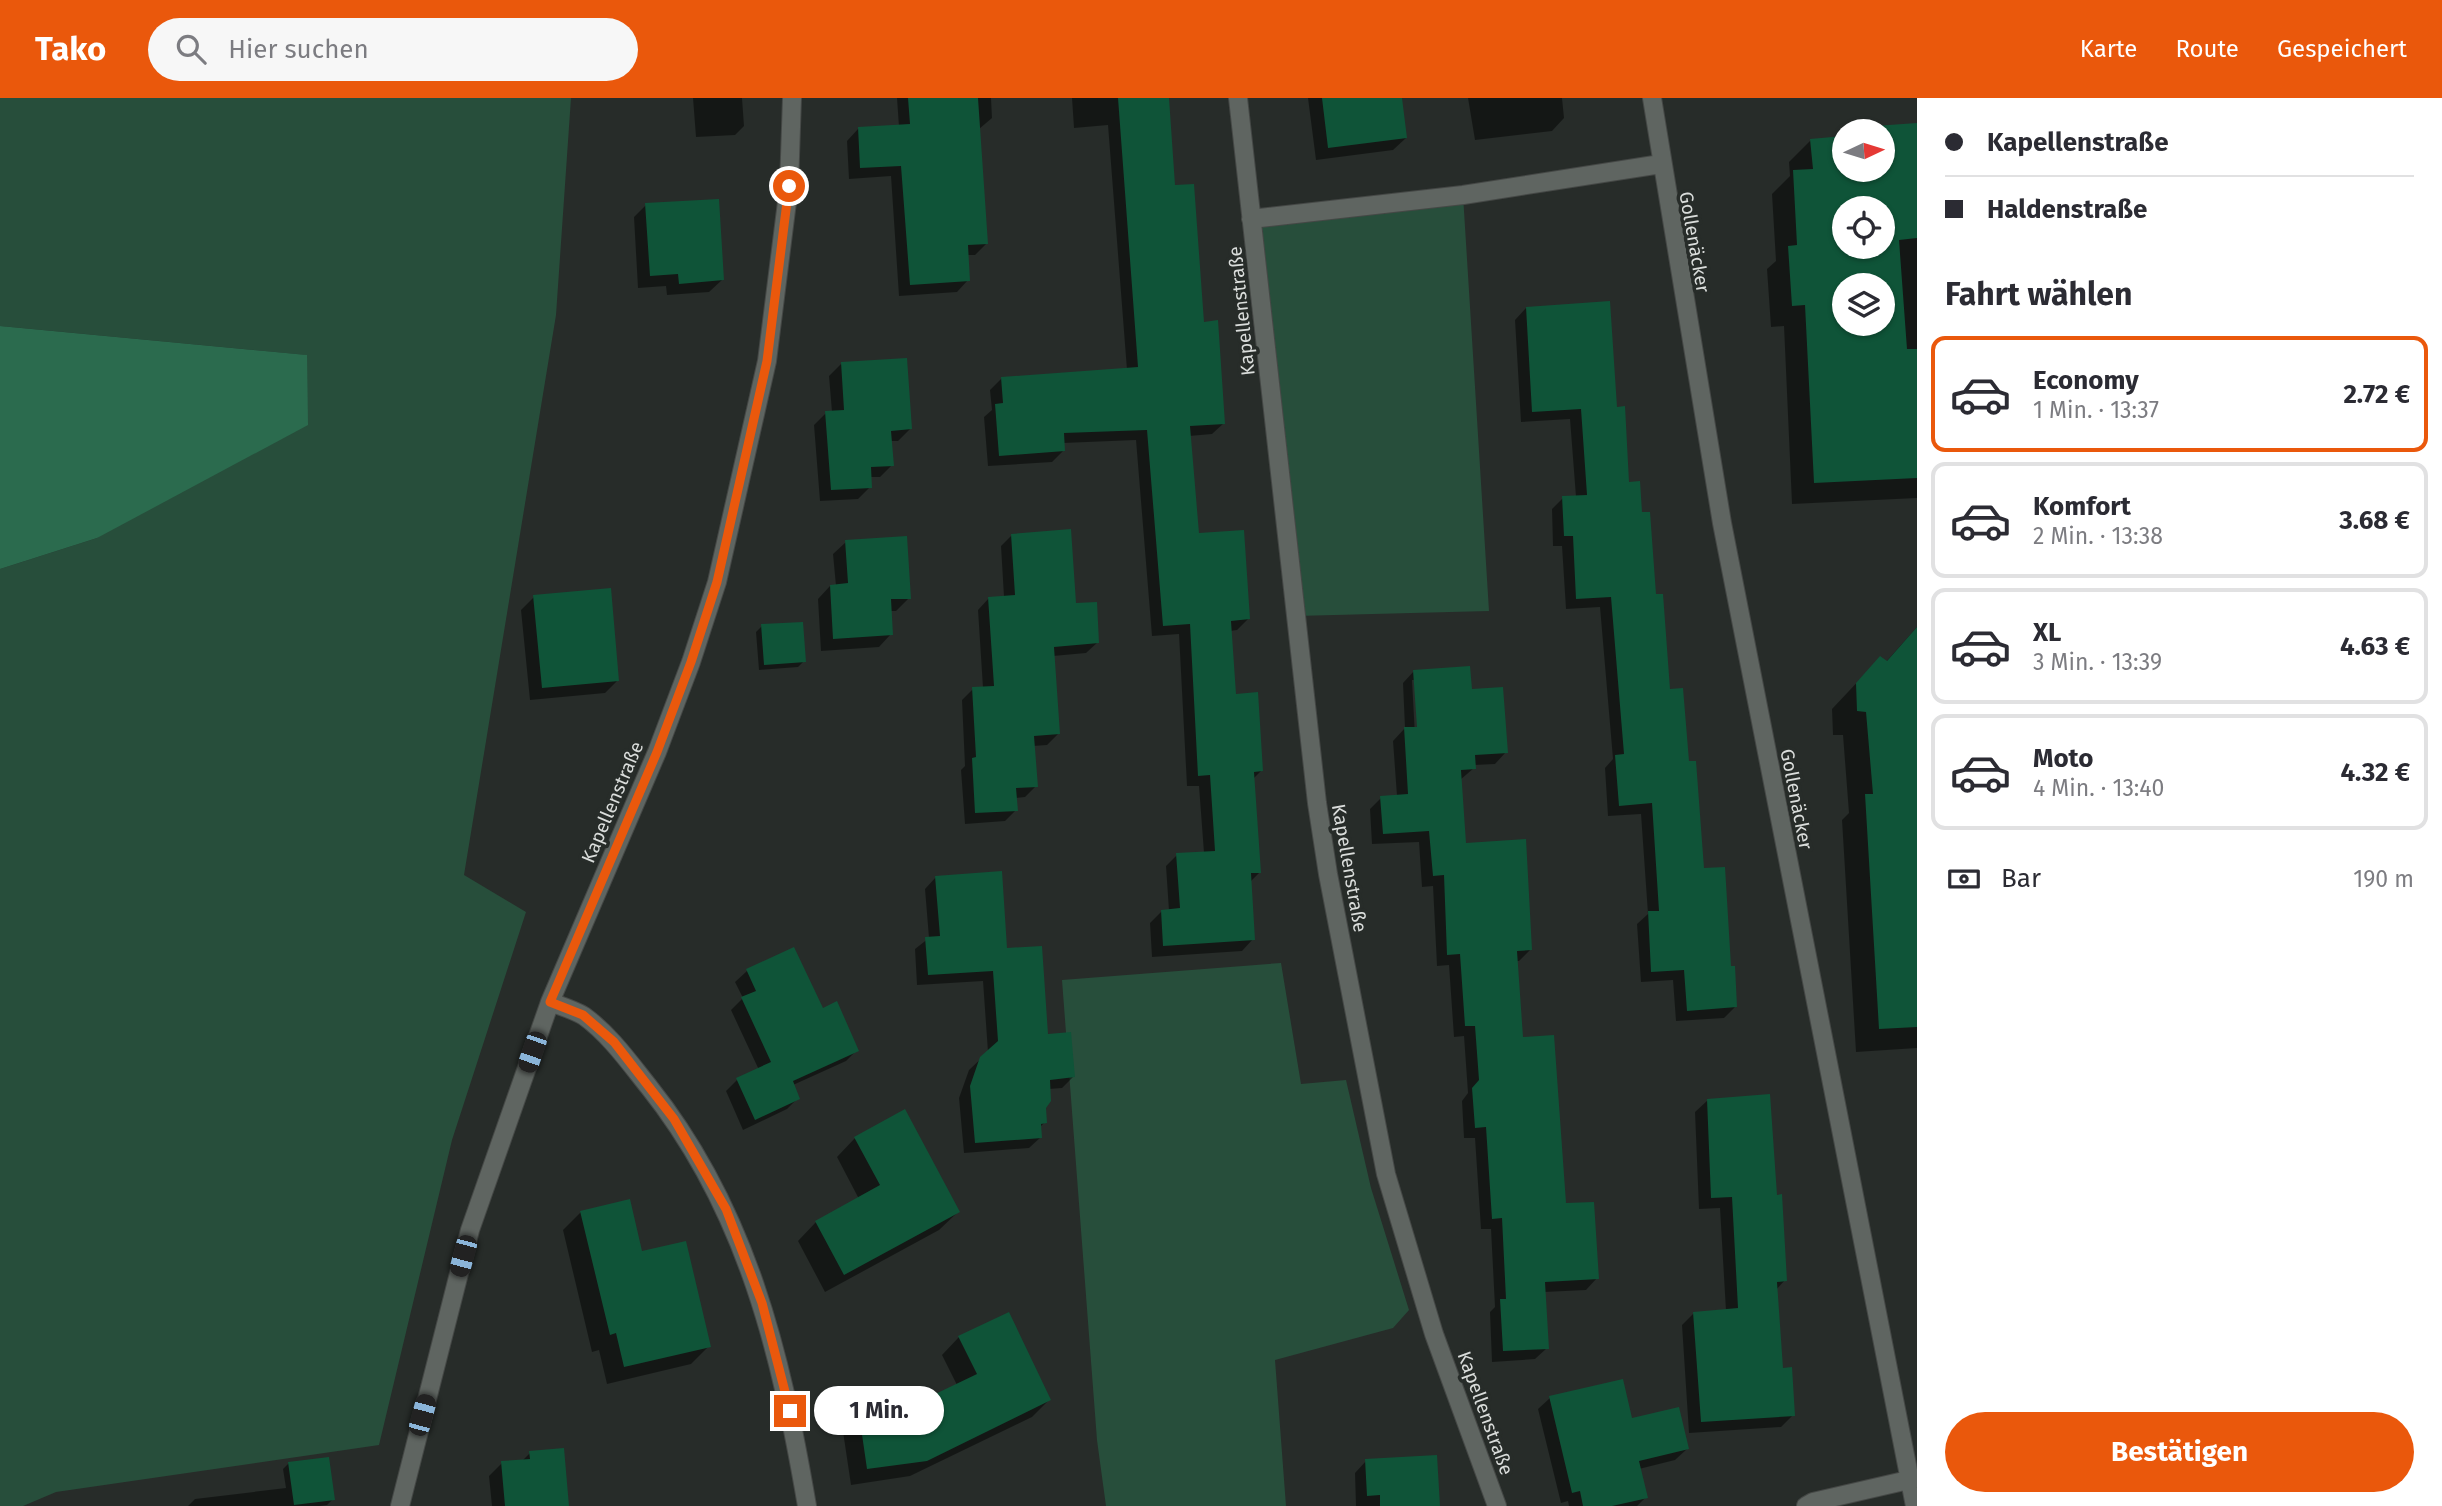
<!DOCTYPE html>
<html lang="de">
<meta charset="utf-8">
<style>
:root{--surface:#fff;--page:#f7f7f7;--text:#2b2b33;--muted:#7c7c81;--line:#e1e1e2;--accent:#ea580c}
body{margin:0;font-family:"Fira Sans",sans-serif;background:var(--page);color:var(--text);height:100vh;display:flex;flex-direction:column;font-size:26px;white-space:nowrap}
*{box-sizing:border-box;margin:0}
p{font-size:23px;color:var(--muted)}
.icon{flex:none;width:38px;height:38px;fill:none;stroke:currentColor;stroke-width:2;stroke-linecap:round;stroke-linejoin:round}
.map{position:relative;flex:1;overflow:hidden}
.drawer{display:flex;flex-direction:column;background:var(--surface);width:525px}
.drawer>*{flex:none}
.top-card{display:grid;align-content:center;height:154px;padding:0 28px;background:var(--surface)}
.needle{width:46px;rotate:86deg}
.buttons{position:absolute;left:1832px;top:21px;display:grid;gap:14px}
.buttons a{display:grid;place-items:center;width:63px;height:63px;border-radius:50%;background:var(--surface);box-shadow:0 2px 5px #0004;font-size:35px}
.end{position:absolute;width:32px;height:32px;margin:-16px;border:9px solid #ea580c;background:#fff;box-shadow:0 0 0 4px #fff}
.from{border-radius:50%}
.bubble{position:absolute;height:49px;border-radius:24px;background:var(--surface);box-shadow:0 2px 5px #0004;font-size:23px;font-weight:700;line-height:49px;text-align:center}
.car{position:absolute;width:21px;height:42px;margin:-21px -10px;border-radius:9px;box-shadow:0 0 5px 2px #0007;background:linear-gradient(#222 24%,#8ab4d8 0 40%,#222 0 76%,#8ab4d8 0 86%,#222 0)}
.top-card b{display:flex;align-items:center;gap:24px;height:66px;font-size:26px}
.top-card b+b{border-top:2px solid var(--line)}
.top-card i{width:18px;height:18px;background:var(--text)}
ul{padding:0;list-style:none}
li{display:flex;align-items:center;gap:21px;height:116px;margin:0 14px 10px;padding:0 14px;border:4px solid var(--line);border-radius:14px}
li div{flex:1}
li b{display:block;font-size:26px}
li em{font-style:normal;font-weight:700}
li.current{border-color:var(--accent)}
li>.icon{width:63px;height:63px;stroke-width:1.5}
h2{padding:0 28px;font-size:32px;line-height:84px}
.pay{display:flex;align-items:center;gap:18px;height:77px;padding:0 28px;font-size:26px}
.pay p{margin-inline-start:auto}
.primary-button{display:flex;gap:14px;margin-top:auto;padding:14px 28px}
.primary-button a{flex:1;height:80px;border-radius:42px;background:var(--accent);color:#fff;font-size:28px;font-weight:700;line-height:80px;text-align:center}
header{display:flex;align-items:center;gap:42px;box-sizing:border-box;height:98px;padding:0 35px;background:var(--accent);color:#fff}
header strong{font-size:33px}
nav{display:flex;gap:38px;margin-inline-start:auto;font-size:24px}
.search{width:490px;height:63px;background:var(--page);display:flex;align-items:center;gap:18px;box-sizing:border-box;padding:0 24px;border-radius:38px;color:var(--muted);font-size:26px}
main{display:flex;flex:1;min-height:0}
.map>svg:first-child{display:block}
.green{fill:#274e3b}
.forest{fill:#2b6b4e}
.shadow{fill:#0007;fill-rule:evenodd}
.building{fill:#0f5438;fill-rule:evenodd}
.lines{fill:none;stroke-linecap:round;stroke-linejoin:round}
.minor-casing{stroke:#454846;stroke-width:20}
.minor{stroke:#5f6561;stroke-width:18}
.route{stroke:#ea580c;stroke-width:9}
.labels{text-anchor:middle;stroke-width:7;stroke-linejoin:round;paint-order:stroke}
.street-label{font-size:19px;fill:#dadddb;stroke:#272c29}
</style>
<header>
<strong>Tako</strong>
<div class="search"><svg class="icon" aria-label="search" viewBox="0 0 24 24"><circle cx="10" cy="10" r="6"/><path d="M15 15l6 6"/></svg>Hier suchen</div>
<nav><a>Karte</a><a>Route</a><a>Gespeichert</a></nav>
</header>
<main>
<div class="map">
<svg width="1917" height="1408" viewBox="0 0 1917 1408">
<rect width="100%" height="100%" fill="#272c29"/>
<!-- green -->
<path class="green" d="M 0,0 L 571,0 L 556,217 L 464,777 L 526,814 L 452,1042 L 379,1347 L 56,1394 L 23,1408 L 0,1408 L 0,471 L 97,440 L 306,257 L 0,228 Z
M 1463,97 L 1489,513 L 1296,518 L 1251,121 Z
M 1281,865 L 1301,986 L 1346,982 L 1371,1090 L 1409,1212 L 1393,1230 L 1275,1262 L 1286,1408 L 1106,1408 L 1097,1342 L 1062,882 Z"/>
<!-- forest -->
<path class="forest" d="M 0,228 L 307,257 L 308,327 L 97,440 L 0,471 Z"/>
<!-- shadow -->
<path class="shadow" d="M 693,0 L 742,0 L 744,28 L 735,37 L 696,39 Z
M 897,0 L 991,0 L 992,20 L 979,31 L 987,145 L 975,157 L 966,157 L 968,182 L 957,194 L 899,198 L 891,78 L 849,81 L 847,43 L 858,31 L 899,29 Z
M 1072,0 L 1167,0 L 1174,89 L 1224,325 L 1212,336 L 1189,338 L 1198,437 L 1248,521 L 1237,532 L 1230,533 L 1234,597 L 1261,673 L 1253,681 L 1260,774 L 1250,784 L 1253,841 L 1242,853 L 1152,859 L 1150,825 L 1162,813 L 1169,813 L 1166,768 L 1177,757 L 1204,755 L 1199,688 L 1187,688 L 1179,536 L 1152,538 L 1136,342 L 1063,345 L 1063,353 L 1052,364 L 988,368 L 984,319 L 992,312 L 990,292 L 1002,280 L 1127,272 L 1108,27 L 1074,30 Z
M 1308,0 L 1401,0 L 1406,40 L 1393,52 L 1316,62 Z
M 1468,0 L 1562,0 L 1564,20 L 1552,33 L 1475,42 Z
M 1917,27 L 1917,400 L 1792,406 L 1784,228 L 1771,229 L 1767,171 L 1776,163 L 1772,96 L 1790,78 L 1789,64 L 1811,42 L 1844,40 L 1844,72 L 1883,72 L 1883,33 L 1872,33 L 1876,30 ZM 1844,110 L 1883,110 L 1883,149 L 1844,149 ZM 1844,187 L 1883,187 L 1883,226 L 1844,226 Z
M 646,107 L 722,182 L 709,194 L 667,197 L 666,188 L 638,190 L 634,119 Z
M 1526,210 L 1616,310 L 1627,386 L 1641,416 L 1668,593 L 1687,665 L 1702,772 L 1729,870 L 1735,909 L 1724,920 L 1676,923 L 1673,882 L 1641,884 L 1637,826 L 1648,816 L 1641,716 L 1608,718 L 1605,670 L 1613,661 L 1600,509 L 1566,511 L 1562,448 L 1553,448 L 1552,411 L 1563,400 L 1576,399 L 1570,321 L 1521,324 L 1515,222 Z
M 841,266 L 910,331 L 898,343 L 890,343 L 892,367 L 880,379 L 870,379 L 870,389 L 858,401 L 820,403 L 814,327 L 826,315 L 832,314 L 829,278 Z
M 1012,437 L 1075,507 L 1098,544 L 1086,555 L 1053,558 L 1058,636 L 1047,647 L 1033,648 L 1036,688 L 1025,699 L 1015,700 L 1016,712 L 1005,723 L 965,726 L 961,672 L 965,668 L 962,602 L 973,591 L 983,590 L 978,512 L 989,500 L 1004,499 L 1001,448 Z
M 846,444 L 909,500 L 896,513 L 890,513 L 891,536 L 879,549 L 821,553 L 818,501 L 830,488 L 836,488 L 833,456 Z
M 534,499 L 617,583 L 605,595 L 530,602 L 521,512 Z
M 762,528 L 804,563 L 798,569 L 759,572 L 756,534 Z
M 1917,529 L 1917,950 L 1856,954 L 1842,722 L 1849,715 L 1843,637 L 1833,637 L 1832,611 L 1880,560 L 1885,565 Z
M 1414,573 L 1470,593 L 1506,654 L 1495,666 L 1474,667 L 1474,670 L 1460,682 L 1464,746 L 1531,851 L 1519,863 L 1516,863 L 1521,941 L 1564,1107 L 1597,1180 L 1586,1192 L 1544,1194 L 1547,1250 L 1535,1261 L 1492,1264 L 1490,1214 L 1495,1209 L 1491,1131 L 1481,1131 L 1475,1040 L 1464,1040 L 1462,1003 L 1468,995 L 1464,938 L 1454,939 L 1449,867 L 1437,868 L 1433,788 L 1422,789 L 1419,744 L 1372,746 L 1370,711 L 1381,700 L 1397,698 L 1393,643 L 1405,630 L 1403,585 ZM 1412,582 L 1416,582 L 1419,638 L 1415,638 Z
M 936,779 L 1006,852 L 1047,937 L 1073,979 L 1062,990 L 1049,991 L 1044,1009 L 1045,1024 L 1039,1030 L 1041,1039 L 1029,1050 L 964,1055 L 959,1000 L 969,972 L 988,954 L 983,883 L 917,887 L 915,851 L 929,840 L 925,791 Z
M 794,851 L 822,912 L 857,952 L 846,963 L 793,987 L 798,1000 L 787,1011 L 743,1032 L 726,993 L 737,982 L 759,972 L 731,912 L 743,900 L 735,884 L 747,873 Z
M 1708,1002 L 1776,1098 L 1785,1182 L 1776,1192 L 1781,1272 L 1793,1317 L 1781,1329 L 1689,1335 L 1682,1227 L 1694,1215 L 1726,1213 L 1720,1110 L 1699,1111 L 1695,1014 Z
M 855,1040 L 958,1114 L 939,1132 L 825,1194 L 798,1143 L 816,1124 L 859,1101 L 837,1059 Z
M 581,1114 L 640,1155 L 709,1248 L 691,1266 L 607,1286 L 599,1252 L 592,1254 L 563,1132 Z
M 959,1239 L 1049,1302 L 1032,1319 L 910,1378 L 851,1387 L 841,1320 L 858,1303 L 903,1314 L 957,1287 L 942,1257 Z
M 1550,1300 L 1631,1323 L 1687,1351 L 1675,1362 L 1639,1371 L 1646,1399 L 1637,1408 L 1569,1408 L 1568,1403 L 1561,1405 L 1538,1311 Z
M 530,1355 L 567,1408 L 492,1408 L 489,1378 L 502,1365 L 521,1364 Z
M 1366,1363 L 1438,1408 L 1356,1408 L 1355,1375 Z
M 289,1365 L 333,1401 L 327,1407 L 320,1408 L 188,1408 L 195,1401 L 286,1390 L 283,1371 Z"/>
<!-- building -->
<path class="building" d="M 908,0 L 978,0 L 988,146 L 968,147 L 970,183 L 910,187 L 901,68 L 860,70 L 858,29 L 910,26 Z
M 1118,0 L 1169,0 L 1175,87 L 1194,86 L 1204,224 L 1218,222 L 1225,326 L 1190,328 L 1199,435 L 1244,432 L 1250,521 L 1231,523 L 1236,596 L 1258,594 L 1263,673 L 1254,674 L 1261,775 L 1251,775 L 1255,842 L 1163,848 L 1161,812 L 1180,810 L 1176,755 L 1215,753 L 1210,677 L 1198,678 L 1190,526 L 1163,528 L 1147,332 L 1064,335 L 1065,353 L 999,358 L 995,306 L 1003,305 L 1001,279 L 1138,269 Z
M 1322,0 L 1402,0 L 1407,40 L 1328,50 Z
M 1917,25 L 1917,140 L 1899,142 L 1907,251 L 1917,251 L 1917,380 L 1814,385 L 1805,207 L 1792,208 L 1788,148 L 1797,147 L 1793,72 L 1813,71 L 1810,41 L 1844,38 L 1844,72 L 1883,72 L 1883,33 L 1875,33 L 1875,28 ZM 1844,110 L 1883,110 L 1883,149 L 1844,149 ZM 1844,187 L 1883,187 L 1883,226 L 1844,226 Z
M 719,101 L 724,182 L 679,186 L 678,176 L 650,178 L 645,105 Z
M 1610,203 L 1617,309 L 1625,308 L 1629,384 L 1640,383 L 1642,414 L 1650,414 L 1656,496 L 1663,496 L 1670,591 L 1683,590 L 1689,663 L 1696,663 L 1704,770 L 1725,769 L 1731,868 L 1735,868 L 1737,909 L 1687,913 L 1684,872 L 1651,874 L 1648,813 L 1659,813 L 1652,705 L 1619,708 L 1615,657 L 1624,656 L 1611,499 L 1576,501 L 1573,438 L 1564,438 L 1562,398 L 1587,397 L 1581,311 L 1532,314 L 1526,209 Z
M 907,260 L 912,331 L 891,333 L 894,368 L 871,369 L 872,390 L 831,392 L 825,313 L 844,312 L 841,264 Z
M 1071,431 L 1076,505 L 1097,504 L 1099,545 L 1054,549 L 1060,636 L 1034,638 L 1038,689 L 1016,690 L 1018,713 L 975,715 L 972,660 L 976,659 L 972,589 L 994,588 L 988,499 L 1015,497 L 1011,436 Z
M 907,438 L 911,501 L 891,501 L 893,537 L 833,541 L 830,487 L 848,485 L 845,442 Z
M 611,490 L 619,583 L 542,590 L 533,497 Z
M 803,524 L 806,564 L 764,567 L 761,526 Z
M 1917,529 L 1917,929 L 1879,931 L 1865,696 L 1873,696 L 1866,614 L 1857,613 L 1856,585 L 1880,558 L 1887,563 Z
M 1470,568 L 1472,591 L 1503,589 L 1508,655 L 1475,657 L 1476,671 L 1461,672 L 1466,745 L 1526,741 L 1532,852 L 1517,853 L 1523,939 L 1554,937 L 1566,1105 L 1594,1104 L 1599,1181 L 1545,1184 L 1549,1251 L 1503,1253 L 1500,1201 L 1506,1201 L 1502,1120 L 1492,1121 L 1486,1029 L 1475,1030 L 1472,990 L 1479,982 L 1475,928 L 1465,928 L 1460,856 L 1447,857 L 1444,777 L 1433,778 L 1429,733 L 1383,736 L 1380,698 L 1408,696 L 1404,629 L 1417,629 L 1413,572 Z
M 1002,773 L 1007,850 L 1042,848 L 1048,936 L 1071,934 L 1075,979 L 1050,982 L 1051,1003 L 1046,1010 L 1047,1025 L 1041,1026 L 1042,1040 L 975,1045 L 970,988 L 980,959 L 998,943 L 993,873 L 928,877 L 925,839 L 940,838 L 935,778 Z
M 794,849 L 823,910 L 837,903 L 859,953 L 793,983 L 800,1001 L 755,1022 L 736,980 L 771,964 L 741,899 L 756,893 L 746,871 Z
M 1770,996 L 1777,1097 L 1782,1096 L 1787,1183 L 1777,1184 L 1783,1270 L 1792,1269 L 1795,1318 L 1701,1324 L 1693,1214 L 1738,1210 L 1732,1099 L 1711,1100 L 1707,1001 Z
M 905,1011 L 960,1114 L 844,1177 L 815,1123 L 880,1087 L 854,1039 Z
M 630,1101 L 642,1153 L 686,1143 L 711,1249 L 624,1269 L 616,1235 L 610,1237 L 580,1113 Z
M 1009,1214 L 1051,1302 L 927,1363 L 867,1371 L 857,1302 L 897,1297 L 904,1311 L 977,1276 L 958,1238 Z
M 1623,1281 L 1632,1320 L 1679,1309 L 1689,1351 L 1639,1363 L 1648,1400 L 1612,1408 L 1583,1408 L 1580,1393 L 1572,1395 L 1549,1298 Z
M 564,1350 L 569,1408 L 505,1408 L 501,1363 L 530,1361 L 529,1353 Z
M 1437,1357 L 1440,1408 L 1380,1408 L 1380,1397 L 1367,1398 L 1365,1361 Z
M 329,1359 L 335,1402 L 294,1407 L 288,1364 Z"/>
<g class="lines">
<!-- minor casing -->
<g class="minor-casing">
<path id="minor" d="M 1238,0 L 1317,705 L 1328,776 L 1386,1076 L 1434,1236 L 1497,1408
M 1652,0 L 1722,425 L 1915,1408
M 1251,121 L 1463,97 L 1661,66
M 550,904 C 561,908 574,912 584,918 C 610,937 629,964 649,989 C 747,1112 781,1256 807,1408
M 400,1408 L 470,1132 L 550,904 L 657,654 L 691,564 L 717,484 L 767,263 L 789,88 L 792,0
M 1806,1408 L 1813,1404 L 1917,1380"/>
</g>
<!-- minor -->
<use href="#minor" class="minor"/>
</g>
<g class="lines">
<!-- route -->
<path class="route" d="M 789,88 L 767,263 L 717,484 L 691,564 L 657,654 L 550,904 L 583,917 L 614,944 L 674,1021 L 726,1111 L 762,1205 L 790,1313"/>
</g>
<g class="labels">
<!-- street labels -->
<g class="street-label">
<text transform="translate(1695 144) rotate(80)" y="7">Gollenäcker</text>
<text transform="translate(1241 213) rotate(-96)" y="7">Kapellenstraße</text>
<text transform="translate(1797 701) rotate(79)" y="7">Gollenäcker</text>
<text transform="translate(612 704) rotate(-67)" y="7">Kapellenstraße</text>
<text transform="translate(1350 770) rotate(80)" y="7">Kapellenstraße</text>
<text transform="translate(1486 1315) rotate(70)" y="7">Kapellenstraße</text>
</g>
</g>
</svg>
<div class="buttons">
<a><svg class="needle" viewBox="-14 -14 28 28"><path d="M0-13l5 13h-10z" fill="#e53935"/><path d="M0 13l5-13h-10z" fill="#7c7c81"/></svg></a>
<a><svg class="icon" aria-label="locate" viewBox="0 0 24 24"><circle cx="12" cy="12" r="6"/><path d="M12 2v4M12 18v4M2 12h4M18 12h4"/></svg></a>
<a><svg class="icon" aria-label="layers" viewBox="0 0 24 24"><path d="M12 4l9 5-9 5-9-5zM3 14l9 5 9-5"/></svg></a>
</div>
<i class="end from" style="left:789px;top:88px"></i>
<i class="end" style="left:790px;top:1313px"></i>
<div class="bubble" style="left:814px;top:1288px;width:130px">1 Min.</div>
<i class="car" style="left:532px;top:954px;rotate:199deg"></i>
<i class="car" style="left:463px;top:1158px;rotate:195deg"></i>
<i class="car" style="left:422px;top:1317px;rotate:15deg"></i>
</div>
<section class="drawer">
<div class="top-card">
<b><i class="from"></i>Kapellenstraße</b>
<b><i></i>Haldenstraße</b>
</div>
<h2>Fahrt wählen</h2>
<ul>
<li class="current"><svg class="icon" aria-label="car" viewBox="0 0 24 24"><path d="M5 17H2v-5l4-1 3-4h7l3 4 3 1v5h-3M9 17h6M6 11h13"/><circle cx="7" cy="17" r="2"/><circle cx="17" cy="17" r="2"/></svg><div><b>Economy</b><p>1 Min. · 13:37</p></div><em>2.72 €</em></li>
<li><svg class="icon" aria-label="car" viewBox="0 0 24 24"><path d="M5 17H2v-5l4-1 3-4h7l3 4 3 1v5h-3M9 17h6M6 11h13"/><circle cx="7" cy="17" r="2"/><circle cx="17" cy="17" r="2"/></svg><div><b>Komfort</b><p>2 Min. · 13:38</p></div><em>3.68 €</em></li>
<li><svg class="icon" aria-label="car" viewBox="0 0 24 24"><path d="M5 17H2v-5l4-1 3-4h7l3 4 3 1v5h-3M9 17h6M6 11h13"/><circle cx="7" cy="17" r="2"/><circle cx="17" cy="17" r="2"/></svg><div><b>XL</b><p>3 Min. · 13:39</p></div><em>4.63 €</em></li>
<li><svg class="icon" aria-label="car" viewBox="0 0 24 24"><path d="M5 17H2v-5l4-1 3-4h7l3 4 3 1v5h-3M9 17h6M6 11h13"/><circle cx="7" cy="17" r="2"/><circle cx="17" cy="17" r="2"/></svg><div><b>Moto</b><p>4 Min. · 13:40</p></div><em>4.32 €</em></li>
</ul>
<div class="pay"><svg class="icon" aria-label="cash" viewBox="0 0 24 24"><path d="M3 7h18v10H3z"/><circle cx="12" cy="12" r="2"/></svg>Bar<p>190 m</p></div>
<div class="primary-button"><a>Bestätigen</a></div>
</section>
</main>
